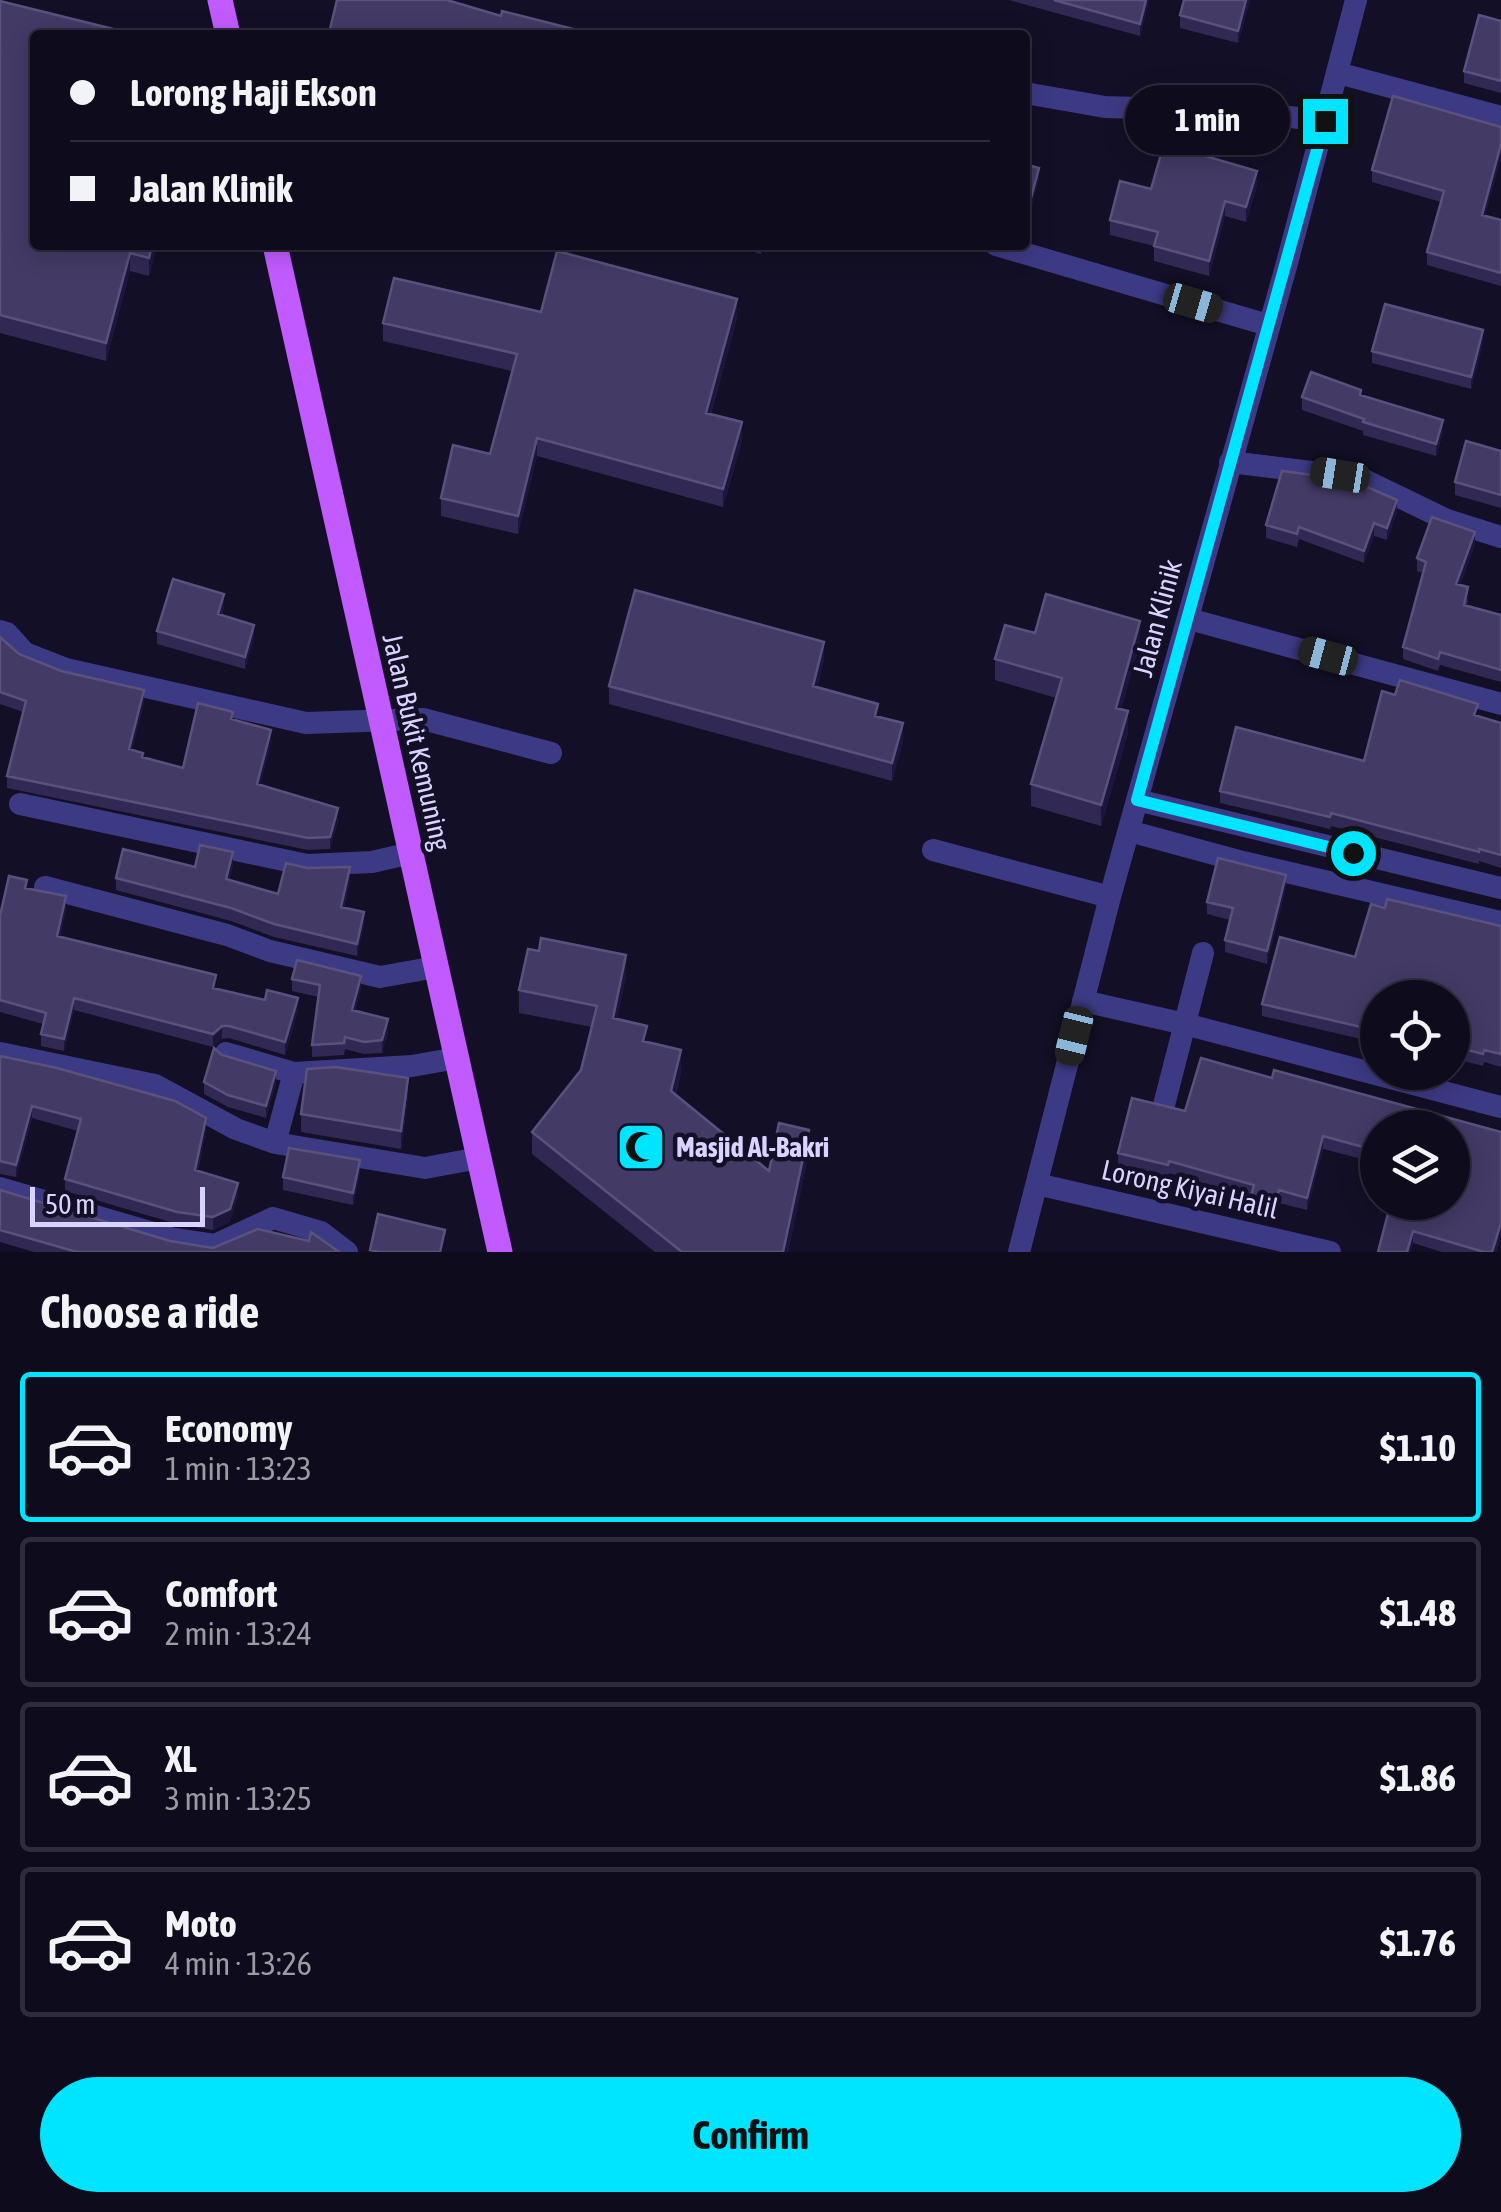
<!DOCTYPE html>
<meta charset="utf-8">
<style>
:root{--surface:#0e0b1c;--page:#171425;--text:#f1f3f6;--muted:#9b9ba3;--line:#2e2b3b;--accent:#00e5ff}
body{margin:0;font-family:"Asap Condensed",sans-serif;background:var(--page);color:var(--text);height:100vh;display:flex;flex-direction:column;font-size:38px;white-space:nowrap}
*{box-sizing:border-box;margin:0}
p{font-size:32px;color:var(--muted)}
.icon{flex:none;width:55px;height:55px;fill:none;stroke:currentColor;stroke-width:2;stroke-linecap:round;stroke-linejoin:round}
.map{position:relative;height:1252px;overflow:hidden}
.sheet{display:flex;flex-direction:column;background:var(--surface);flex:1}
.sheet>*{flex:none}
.banner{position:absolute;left:30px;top:30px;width:1000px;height:220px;border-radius:10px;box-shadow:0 5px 25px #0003,0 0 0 2px var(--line);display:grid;align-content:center;height:220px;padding:0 40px;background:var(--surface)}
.tools{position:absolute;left:1360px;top:980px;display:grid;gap:20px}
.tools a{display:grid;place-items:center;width:110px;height:110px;border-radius:50%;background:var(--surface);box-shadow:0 5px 25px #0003,0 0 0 2px var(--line);font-size:50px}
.scale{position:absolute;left:30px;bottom:25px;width:175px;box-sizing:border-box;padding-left:10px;border:5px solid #d9d4ff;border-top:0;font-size:28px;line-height:35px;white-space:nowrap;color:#d9d4ff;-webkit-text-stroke:8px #130f26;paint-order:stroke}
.end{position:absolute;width:45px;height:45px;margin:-22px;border:12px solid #00e5ff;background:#111;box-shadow:0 0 0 5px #111}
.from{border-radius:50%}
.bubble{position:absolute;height:70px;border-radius:35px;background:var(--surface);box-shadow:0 5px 25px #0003,0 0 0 2px var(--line);font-size:32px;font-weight:700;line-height:70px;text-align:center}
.car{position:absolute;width:30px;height:60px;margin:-30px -15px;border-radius:12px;box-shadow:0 0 8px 2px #0007;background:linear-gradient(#222 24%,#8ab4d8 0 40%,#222 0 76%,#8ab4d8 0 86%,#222 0)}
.banner b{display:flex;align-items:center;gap:35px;height:95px;font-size:38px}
.banner b+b{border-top:2px solid var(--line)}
.banner i{width:25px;height:25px;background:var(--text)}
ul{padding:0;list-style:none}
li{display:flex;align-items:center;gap:30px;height:150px;margin:0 20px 15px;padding:0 20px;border:5px solid var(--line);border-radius:10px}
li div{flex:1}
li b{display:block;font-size:38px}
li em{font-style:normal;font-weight:700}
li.current{border-color:var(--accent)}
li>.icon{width:90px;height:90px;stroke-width:1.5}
h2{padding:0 40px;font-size:45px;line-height:120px}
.action{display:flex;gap:20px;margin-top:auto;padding:20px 40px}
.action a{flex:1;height:115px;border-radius:60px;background:var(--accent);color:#111;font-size:40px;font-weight:700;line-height:115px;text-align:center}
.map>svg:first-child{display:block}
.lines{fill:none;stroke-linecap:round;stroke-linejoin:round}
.minor{stroke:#3d3a85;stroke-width:22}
.major{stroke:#c25bff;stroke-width:25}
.wall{fill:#312854}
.shaded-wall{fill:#1d163a}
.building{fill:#433a66;stroke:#5a527e;stroke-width:2.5}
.route{stroke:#00e5ff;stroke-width:12}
.labels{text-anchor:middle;stroke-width:9;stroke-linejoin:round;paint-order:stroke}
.street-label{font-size:28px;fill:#d9d4ff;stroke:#130f26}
.poi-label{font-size:28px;font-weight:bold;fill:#d9d4ff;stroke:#130f26;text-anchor:start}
</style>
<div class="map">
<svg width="1501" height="1252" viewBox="0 0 1501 1252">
<rect width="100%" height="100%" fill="#130f26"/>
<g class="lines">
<!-- minor -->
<path class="minor" d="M 1338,73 L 1501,117
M 1025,93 L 1105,107 L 1237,111 L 1325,121
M 996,245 L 1268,325
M 1230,462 L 1360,478 L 1447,520 L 1501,537
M 1189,619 L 1501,704
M 0,631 L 7,633 L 25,653 L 66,669 L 306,723 L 423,719 L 551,753
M 1137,800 L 1501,888
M 20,804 L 307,865 L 372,862 L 411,853
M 1129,831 L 1243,862 L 1501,922
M 933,850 L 1110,897
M 45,887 L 227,935 L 270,951 L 380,977 L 436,967
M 1083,1001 L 1185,1024 L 1501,1107
M 0,1053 L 155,1085 L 236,1129 L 275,1143 L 425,1168 L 479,1158
M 226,1053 L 294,1073 L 412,1066 L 457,1058
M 1164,1105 L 1203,953
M 275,1143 L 294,1073
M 1037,1184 L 1330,1252
M 0,1188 L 174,1239 L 215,1245 L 273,1218 L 321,1232 L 347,1252
M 1019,1252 L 1110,897 L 1287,263 L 1356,0"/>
<!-- major -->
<path class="major" d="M 220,0 L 228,35
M 275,245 L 500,1252"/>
</g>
<!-- wall -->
<path class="wall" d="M 1009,0 L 1149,0 L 1140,36 Z
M 1184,0 L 1250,0 L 1238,43 L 1180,28 L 1180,15 Z
M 0,1 L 113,35 L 35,245 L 157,245 L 149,276 L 130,271 L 106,361 L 0,333 Z
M 450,1 L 501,16 L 597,35 L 330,35 L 330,29 Z
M 1501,21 L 1501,93 L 1464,83 L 1464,71 Z
M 1501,127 L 1501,157 L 1485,215 L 1501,220 L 1501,286 L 1427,265 L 1427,252 L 1441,202 L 1372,182 L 1372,170 Z
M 1257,186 L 1246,222 L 1225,216 L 1209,276 L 1154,261 L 1154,246 L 1110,235 L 1110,220 L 1151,189 Z
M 729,245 L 764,245 L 761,254 Z
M 541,312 L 737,318 L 711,414 L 742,441 L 723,507 L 537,456 L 518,534 L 441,516 L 441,498 L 490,454 L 512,371 L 383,341 L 383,323 Z
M 1483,343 L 1471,389 L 1372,363 L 1372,351 Z
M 1361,396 L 1443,432 L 1436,456 L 1363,435 L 1363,431 L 1302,410 L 1302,397 Z
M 1501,451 L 1501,508 L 1455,495 L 1455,482 Z
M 1397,512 L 1387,540 L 1374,536 L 1364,563 L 1299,539 L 1297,547 L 1266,538 L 1266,525 Z
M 1475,544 L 1460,585 L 1468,600 L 1467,606 L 1501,615 L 1501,682 L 1440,665 L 1438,671 L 1403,659 L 1403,647 L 1423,573 L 1417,571 L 1417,558 Z
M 224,606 L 222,615 L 254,637 L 245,669 L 157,644 L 157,631 Z
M 1035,633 L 1140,643 L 1121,709 L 1128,733 L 1101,826 L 1031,806 L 1031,784 L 1056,698 L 995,680 L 995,659 Z
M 0,637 L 19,654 L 144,702 L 132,750 L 143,757 L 183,768 L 233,720 L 271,742 L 260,785 L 338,821 L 330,849 L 308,850 L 7,788 L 7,776 L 23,712 L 0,704 Z
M 824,660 L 817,688 L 878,717 L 903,741 L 892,781 L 609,704 L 609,686 Z
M 1478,716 L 1501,723 L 1501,868 L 1479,861 L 1479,864 L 1331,826 L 1330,829 L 1220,803 L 1220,791 L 1364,761 Z
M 233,865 L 229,880 L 278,894 L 350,879 L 344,908 L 364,925 L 357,956 L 274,937 L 231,921 L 116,890 L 116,878 L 195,867 Z
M 1286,887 L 1267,964 L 1225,952 L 1225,940 L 1230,920 L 1207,914 L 1207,902 Z
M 27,888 L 66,908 L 60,937 L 216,989 L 298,1010 L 285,1055 L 229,1038 L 222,1039 L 213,1047 L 74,1010 L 64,1051 L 41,1046 L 41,1034 L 43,1024 L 0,1012 L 0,916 Z
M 1385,908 L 1501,926 L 1501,1067 L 1484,1062 L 1483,1066 L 1452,1058 L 1452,998 L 1378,998 L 1378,1043 L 1262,1016 L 1262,1004 L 1355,957 Z
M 626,977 L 617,1019 L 647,1042 L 681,1072 L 676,1095 L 769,1171 L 809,1152 L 788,1252 L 655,1252 L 532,1154 L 532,1132 L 581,1070 L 592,1027 L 519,1013 L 519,990 Z
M 292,979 L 361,988 L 355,1011 L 388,1032 L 382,1053 L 364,1054 L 345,1049 L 344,1055 L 312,1057 L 312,1045 L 318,997 L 292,991 Z
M 222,1055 L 276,1083 L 266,1118 L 228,1107 L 204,1094 L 204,1082 Z
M 0,1056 L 206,1130 L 198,1171 L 238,1195 L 230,1222 L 213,1230 L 177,1224 L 65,1191 L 65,1179 L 78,1131 L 32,1118 L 16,1177 L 0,1174 Z
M 1272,1078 L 1501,1132 L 1501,1235 L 1496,1252 L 1442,1252 L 1413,1243 L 1410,1252 L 1378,1252 L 1452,1202 L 1378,1128 L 1378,1163 L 1323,1149 L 1307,1210 L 1279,1203 L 1275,1216 L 1251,1209 L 1251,1197 L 1169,1173 L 1168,1177 L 1118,1165 L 1118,1153 L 1185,1111 Z
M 408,1096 L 401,1149 L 301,1132 L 301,1114 Z
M 360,1172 L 353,1205 L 283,1190 L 283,1177 Z
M 0,1190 L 170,1241 L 213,1248 L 339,1252 L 34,1252 L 0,1242 Z"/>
<!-- shaded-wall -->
<path class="shaded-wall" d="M 1146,0 L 1149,0 L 1140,36 L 1140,24 Z
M 1246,0 L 1250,0 L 1238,43 L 1238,31 Z
M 1501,144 L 1501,157 L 1482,227 L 1482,215 Z
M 1039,168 L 1039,180 L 1028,222 L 1028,209 Z
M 1257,171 L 1257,186 L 1246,222 L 1246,207 Z
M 1225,201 L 1225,216 L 1209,276 L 1209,261 Z
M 152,245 L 157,245 L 149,276 L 149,258 Z
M 130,253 L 130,271 L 106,361 L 106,343 Z
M 737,299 L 737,318 L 706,431 L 706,413 Z
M 1483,330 L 1483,343 L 1471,389 L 1471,377 Z
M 1443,420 L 1443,432 L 1436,456 L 1436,444 Z
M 742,422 L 742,441 L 723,507 L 723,489 Z
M 537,438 L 537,456 L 518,534 L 518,516 Z
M 1397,500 L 1397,512 L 1387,540 L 1387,528 Z
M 1374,523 L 1374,536 L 1364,563 L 1364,551 Z
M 1475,532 L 1475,544 L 1456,596 L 1456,584 Z
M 224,594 L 224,606 L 218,627 L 218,614 Z
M 1140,621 L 1140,643 L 1116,729 L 1116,708 Z
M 254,625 L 254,637 L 245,669 L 245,657 Z
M 824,642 L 824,660 L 813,705 L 813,686 Z
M 144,690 L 144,702 L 129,762 L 129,749 Z
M 1128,711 L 1128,733 L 1101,826 L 1101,805 Z
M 903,723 L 903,741 L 892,781 L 892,763 Z
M 271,730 L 271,742 L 257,797 L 257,784 Z
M 338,808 L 338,821 L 330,849 L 330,837 Z
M 233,852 L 233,865 L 226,891 L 226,879 Z
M 350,867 L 350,879 L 341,919 L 341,907 Z
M 1286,875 L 1286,887 L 1267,964 L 1267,951 Z
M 66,896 L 66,908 L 57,948 L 57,936 Z
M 364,912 L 364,925 L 357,956 L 357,944 Z
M 626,955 L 626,977 L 613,1040 L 613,1018 Z
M 361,976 L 361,988 L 352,1023 L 352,1010 Z
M 74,998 L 74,1010 L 64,1051 L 64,1039 Z
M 298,998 L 298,1010 L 285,1055 L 285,1042 Z
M 388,1019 L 388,1032 L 382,1053 L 382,1040 Z
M 222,1026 L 222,1039 L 213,1047 L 213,1034 Z
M 681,1050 L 681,1072 L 671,1113 L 671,1091 Z
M 276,1071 L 276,1083 L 266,1118 L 266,1106 Z
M 408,1078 L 408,1096 L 401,1149 L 401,1131 Z
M 32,1106 L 32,1118 L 16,1177 L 16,1165 Z
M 206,1118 L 206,1130 L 195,1183 L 195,1170 Z
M 809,1130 L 809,1152 L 788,1252 L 783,1252 Z
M 1323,1136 L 1323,1149 L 1307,1210 L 1307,1198 Z
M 360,1160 L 360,1172 L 353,1205 L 353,1193 Z
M 238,1183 L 238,1195 L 230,1222 L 213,1230 L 213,1217 Z
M 1279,1190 L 1279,1203 L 1275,1216 L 1275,1204 Z
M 1501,1223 L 1501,1235 L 1496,1252 L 1492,1252 Z
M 1413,1231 L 1413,1243 L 1410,1252 L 1407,1252 Z"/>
<!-- building -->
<path class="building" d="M 337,0 L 447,0 L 501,16 L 502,11 L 597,35 L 373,35 L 366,33 L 366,35 L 352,35 L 330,29 Z
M 1054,0 L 1146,0 L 1140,24 Z
M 1184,0 L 1246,0 L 1238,31 L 1180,15 Z
M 0,1 L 113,29 L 111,35 L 35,35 L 35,245 L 152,245 L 149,258 L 130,253 L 106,343 L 0,315 Z
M 1479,15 L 1501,21 L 1501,81 L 1464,71 Z
M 1393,96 L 1501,127 L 1501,144 L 1482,215 L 1501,220 L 1501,273 L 1427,252 L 1444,191 L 1372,170 Z
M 1164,144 L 1257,171 L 1246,207 L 1225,201 L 1209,261 L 1154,246 L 1158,232 L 1110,220 L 1120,181 L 1151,189 Z
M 1025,164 L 1039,168 L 1028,209 L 1025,208 Z
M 557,251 L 737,299 L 706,413 L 742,422 L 723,489 L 537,438 L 518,516 L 441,498 L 453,445 L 490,454 L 517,354 L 383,323 L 394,278 L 541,312 Z
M 1385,304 L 1483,330 L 1471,377 L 1372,351 Z
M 1311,372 L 1361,390 L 1360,395 L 1443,420 L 1436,444 L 1363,422 L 1364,419 L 1302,397 Z
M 1466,441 L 1501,451 L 1501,495 L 1455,482 Z
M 1282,471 L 1351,480 L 1397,500 L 1387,528 L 1374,523 L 1364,551 L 1299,527 L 1297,534 L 1266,525 Z
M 1432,517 L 1475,532 L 1456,584 L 1468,587 L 1464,605 L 1501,615 L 1501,670 L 1440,652 L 1438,659 L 1403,647 L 1426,562 L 1417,558 Z
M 173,579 L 224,594 L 218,614 L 254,625 L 245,657 L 157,631 Z
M 635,590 L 824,642 L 813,686 L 878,704 L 875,716 L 903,723 L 892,763 L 609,686 Z
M 1046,594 L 1140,621 L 1116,708 L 1128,711 L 1101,805 L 1031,784 L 1062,678 L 995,659 L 1005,625 L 1035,633 Z
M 0,637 L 19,654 L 61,671 L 144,690 L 129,749 L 143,753 L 142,757 L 183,768 L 198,703 L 233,712 L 231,719 L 271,730 L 257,784 L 338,808 L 330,837 L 308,838 L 7,776 L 26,701 L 0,692 Z
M 1400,680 L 1478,704 L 1474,715 L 1501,723 L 1501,855 L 1479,849 L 1479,852 L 1331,813 L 1330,817 L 1220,791 L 1236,727 L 1364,761 L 1382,691 L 1395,695 Z
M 200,845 L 233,852 L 226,879 L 278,894 L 286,863 L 307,868 L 350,867 L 341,907 L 364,912 L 357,944 L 274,924 L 231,908 L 116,878 L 123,849 L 195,867 Z
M 1218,858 L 1286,875 L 1267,951 L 1225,940 L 1233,908 L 1207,902 Z
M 9,876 L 27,880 L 25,888 L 66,896 L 57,936 L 216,975 L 213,988 L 265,1000 L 267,990 L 298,998 L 285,1042 L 229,1026 L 222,1026 L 213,1034 L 74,998 L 64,1039 L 41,1034 L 46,1013 L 0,1000 L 0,916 Z
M 1387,899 L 1501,926 L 1501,1054 L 1484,1050 L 1483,1054 L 1452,1046 L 1452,998 L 1378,998 L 1378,1031 L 1262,1004 L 1280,937 L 1355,957 L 1371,904 L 1385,908 Z
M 541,938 L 626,955 L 613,1018 L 647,1026 L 643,1041 L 681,1050 L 671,1091 L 769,1171 L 779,1123 L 809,1130 L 783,1252 L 682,1252 L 532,1132 L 581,1070 L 597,1006 L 519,990 L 528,949 L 539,951 Z
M 297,960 L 361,976 L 352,1010 L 388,1019 L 382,1040 L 364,1042 L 345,1037 L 344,1043 L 312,1045 L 320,985 L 292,979 Z
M 214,1048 L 222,1055 L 276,1071 L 266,1106 L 228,1095 L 204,1082 Z
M 0,1056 L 57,1068 L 175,1101 L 206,1118 L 195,1170 L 238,1183 L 230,1209 L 213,1217 L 177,1212 L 65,1179 L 81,1119 L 32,1106 L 16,1165 L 0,1161 Z
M 1201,1058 L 1272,1078 L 1274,1070 L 1501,1132 L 1501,1223 L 1492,1252 L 1484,1252 L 1413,1231 L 1407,1252 L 1378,1252 L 1391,1202 L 1452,1202 L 1452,1128 L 1378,1128 L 1378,1151 L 1323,1136 L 1307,1198 L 1279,1190 L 1275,1204 L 1251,1197 L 1254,1185 L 1169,1161 L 1168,1165 L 1118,1153 L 1132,1098 L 1185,1111 Z
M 336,1067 L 408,1078 L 401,1131 L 301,1114 L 307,1069 Z
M 289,1148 L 360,1160 L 353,1193 L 283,1177 Z
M 0,1190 L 170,1241 L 213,1248 L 258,1229 L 309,1241 L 311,1232 L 339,1252 L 77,1252 L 0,1230 Z
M 378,1214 L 445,1230 L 440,1252 L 379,1252 L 370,1250 Z"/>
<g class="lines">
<!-- route -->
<path class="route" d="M 1325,121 L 1137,800 L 1353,853"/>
</g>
<!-- icons -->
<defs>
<g id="mosque-square" transform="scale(2.5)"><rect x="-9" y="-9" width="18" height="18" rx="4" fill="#00e5ff" stroke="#130f26"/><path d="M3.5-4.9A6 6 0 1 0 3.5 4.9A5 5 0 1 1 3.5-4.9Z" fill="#111"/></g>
</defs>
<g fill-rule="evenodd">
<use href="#mosque-square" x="641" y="1147"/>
</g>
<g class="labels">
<!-- street labels -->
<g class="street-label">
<text transform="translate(1157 618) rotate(-75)" y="10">Jalan Klinik</text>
<text transform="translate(417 742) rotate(77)" y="10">Jalan Bukit Kemuning</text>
<text transform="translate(1190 1189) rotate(13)" y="10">Lorong Kiyai Halil</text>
</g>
<!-- poi labels -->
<g class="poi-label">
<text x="676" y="1157">Masjid Al-Bakri</text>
</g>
</g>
</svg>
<div class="tools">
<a><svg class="icon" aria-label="locate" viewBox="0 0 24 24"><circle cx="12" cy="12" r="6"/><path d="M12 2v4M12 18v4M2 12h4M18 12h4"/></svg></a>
<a><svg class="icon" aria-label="layers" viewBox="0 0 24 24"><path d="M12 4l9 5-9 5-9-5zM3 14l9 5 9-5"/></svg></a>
</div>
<div class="scale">50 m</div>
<i class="end from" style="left:1353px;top:853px"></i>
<i class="end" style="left:1325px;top:121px"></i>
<div class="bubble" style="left:1125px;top:85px;width:165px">1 min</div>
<i class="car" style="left:1193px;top:303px;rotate:106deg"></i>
<i class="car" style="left:1340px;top:475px;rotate:279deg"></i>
<i class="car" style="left:1328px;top:656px;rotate:285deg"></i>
<i class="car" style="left:1074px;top:1036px;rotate:194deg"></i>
<div class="banner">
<b><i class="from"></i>Lorong Haji Ekson</b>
<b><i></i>Jalan Klinik</b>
</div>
</div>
<section class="sheet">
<h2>Choose a ride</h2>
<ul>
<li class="current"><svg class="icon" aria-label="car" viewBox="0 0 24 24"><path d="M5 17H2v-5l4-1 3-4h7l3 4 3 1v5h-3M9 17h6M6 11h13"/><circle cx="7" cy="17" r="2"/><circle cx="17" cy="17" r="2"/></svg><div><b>Economy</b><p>1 min · 13:23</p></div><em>$1.10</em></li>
<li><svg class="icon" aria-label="car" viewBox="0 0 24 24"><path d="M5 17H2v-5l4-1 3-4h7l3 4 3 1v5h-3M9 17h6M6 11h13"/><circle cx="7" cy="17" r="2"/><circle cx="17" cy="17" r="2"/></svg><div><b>Comfort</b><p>2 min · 13:24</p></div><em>$1.48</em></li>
<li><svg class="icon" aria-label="car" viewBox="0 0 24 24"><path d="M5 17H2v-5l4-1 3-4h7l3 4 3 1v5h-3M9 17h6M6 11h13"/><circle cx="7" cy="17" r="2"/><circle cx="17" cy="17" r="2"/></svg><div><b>XL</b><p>3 min · 13:25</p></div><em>$1.86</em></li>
<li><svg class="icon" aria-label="car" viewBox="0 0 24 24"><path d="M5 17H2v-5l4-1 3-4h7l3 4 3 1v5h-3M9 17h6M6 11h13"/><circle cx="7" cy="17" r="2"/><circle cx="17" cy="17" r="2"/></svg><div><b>Moto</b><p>4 min · 13:26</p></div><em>$1.76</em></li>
</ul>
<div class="action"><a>Confirm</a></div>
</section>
